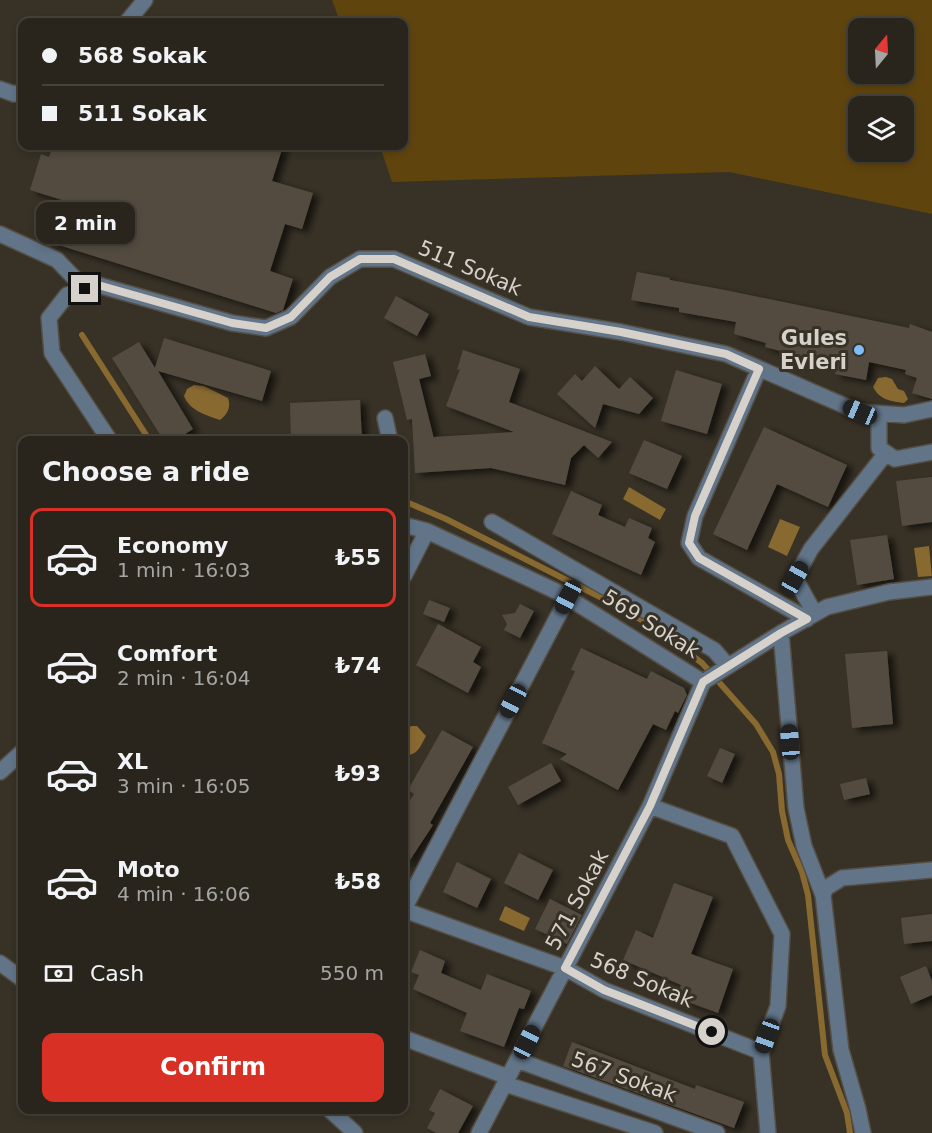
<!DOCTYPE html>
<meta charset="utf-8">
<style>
:root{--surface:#29251c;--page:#353129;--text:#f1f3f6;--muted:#a5a5a3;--line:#45423b;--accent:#d93025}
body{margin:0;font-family:"DejaVu Sans",sans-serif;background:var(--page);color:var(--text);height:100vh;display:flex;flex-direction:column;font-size:22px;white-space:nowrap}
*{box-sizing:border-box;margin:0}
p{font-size:20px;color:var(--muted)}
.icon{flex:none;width:33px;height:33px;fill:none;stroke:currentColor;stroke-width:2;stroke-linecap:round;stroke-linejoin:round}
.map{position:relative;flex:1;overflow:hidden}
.sheet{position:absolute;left:18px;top:436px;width:390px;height:678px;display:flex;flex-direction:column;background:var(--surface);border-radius:12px;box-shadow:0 3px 9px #0003,0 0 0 2px var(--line)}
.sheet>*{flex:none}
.banner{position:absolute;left:18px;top:18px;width:390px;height:132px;border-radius:12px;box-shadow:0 3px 9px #0003,0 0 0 2px var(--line);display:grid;align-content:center;height:132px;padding:0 24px;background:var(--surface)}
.needle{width:39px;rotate:18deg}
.fabs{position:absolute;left:848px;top:18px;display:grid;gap:12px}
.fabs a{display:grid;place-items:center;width:66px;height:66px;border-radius:12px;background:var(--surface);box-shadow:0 3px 9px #0003,0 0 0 2px var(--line);font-size:30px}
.end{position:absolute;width:27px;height:27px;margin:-14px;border:8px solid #d6d1cb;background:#111;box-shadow:0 0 0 3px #111}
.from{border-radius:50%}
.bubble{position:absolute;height:42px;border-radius:12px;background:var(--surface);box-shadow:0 3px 9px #0003,0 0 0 2px var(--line);font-size:20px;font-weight:800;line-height:42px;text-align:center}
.car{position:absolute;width:18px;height:36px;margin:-18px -9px;border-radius:8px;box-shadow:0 0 4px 2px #0007;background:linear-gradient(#222 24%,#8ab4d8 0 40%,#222 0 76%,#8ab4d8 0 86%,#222 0)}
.banner b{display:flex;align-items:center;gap:21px;height:57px;font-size:22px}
.banner b+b{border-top:2px solid var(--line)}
.banner i{width:15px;height:15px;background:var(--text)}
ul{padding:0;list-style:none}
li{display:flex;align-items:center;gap:18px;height:99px;margin:0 12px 9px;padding:0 12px;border:3px solid transparent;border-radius:12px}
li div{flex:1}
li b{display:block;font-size:22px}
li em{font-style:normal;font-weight:800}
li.active{border-color:var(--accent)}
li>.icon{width:54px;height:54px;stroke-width:1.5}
h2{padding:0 24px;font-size:27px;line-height:72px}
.pay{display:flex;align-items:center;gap:15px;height:66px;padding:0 24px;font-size:22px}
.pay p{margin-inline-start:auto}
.cta{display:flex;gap:12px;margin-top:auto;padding:12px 24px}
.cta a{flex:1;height:69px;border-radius:12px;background:var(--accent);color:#fff;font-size:24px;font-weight:800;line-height:69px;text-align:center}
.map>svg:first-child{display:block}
.green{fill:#5f440e;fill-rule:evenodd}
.water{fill:#886930}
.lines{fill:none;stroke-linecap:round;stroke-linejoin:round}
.stream{stroke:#886930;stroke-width:6}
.building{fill:#534c41;filter:url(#shadow)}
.minor-casing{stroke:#544e44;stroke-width:18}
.minor{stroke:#617488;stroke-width:15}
.route{stroke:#d6d1cb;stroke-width:8}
.poi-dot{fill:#7ebdf9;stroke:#373126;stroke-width:2}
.labels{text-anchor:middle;stroke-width:6;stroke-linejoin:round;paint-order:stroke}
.street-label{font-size:21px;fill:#d6d1cb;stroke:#373126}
.poi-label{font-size:21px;font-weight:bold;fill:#d6d1cb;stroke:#373126;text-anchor:end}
</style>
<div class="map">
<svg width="932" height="1133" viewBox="0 0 932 1133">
<defs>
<filter id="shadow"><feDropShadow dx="6" dy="3.5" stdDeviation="3" flood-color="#0009"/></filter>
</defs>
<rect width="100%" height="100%" fill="#373126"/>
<!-- green -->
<path class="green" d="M 332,0 L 932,0 L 932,214 L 729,172 L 392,182 L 380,146 L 404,146 L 404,22 L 340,22 ZM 858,28 L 903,28 L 903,74 L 858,74 ZM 858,106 L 903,106 L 903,152 L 858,152 Z"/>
<!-- water -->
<path class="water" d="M 886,377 L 892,379 L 898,389 L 904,391 L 908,399 L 904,403 C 890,401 880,400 873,387 L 878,378 Z
M 194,385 L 204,386 L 228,398 C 231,407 228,414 220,420 C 206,415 190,411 184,396 L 187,389 Z
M 629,487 L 666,509 L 660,520 L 623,499 Z
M 780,519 L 800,527 L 787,556 L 768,547 Z
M 929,546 L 932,576 L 918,577 L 914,548 Z
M 411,726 L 417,726 L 426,736 C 421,745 418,756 405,755 L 404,749 L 410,739 L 407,730 Z
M 505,906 L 530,918 L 524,931 L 499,920 Z"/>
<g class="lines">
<!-- stream -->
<path class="stream" d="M 82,335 L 150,441
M 404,501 L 446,519 L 602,598 L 649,624 L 702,663 L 756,724 L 773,752 L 779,774 L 782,811 L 788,840 L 802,872 L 808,895 L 825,1055 L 847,1113 L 850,1133"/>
</g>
<!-- building -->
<path class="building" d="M 53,146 L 283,146 L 272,181 L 313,193 L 302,229 L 285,224 L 270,271 L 293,279 L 283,310 L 276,313 L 49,242 L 62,200 L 30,190 L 41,154 L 49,157 Z
M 637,272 L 670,278 L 670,280 L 725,290 L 909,328 L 910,324 L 932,332 L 932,399 L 912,393 L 917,378 L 905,374 L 906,370 L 869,362 L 866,380 L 835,374 L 837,360 L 803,355 L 803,357 L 765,347 L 766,343 L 734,334 L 736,322 L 679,312 L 679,308 L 631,300 Z
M 396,296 L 429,314 L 417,336 L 384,318 Z
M 164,338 L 271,371 L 262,401 L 158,371 L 193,429 L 174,441 L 164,441 L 112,358 L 139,342 L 155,368 Z
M 463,350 L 520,369 L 509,402 L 612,442 L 598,458 L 584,445 L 571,458 L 565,485 L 491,468 L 415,473 L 412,419 L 407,420 L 393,362 L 425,354 L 431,376 L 419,379 L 434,439 L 434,437 L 514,432 L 446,406 L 460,369 L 457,370 Z
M 595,366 L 619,389 L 630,377 L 653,398 L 639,414 L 603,404 L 595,428 L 557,394 L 575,374 L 582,381 Z
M 676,370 L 722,384 L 707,434 L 661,421 Z
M 360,400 L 362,441 L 291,441 L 290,403 Z
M 764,427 L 847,465 L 828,507 L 777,484 L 747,550 L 713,534 Z
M 644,440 L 682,456 L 667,489 L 629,473 Z
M 932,477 L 932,522 L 902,526 L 896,481 Z
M 571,491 L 602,505 L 598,515 L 625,527 L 629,518 L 652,528 L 648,538 L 655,542 L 641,575 L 552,534 Z
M 887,535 L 894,579 L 857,585 L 850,540 Z
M 429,600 L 450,608 L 444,622 L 423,614 Z
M 520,604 L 534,611 L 520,638 L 504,630 L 507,624 L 502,615 L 515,613 Z
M 438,624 L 481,647 L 473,662 L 481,667 L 468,693 L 416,665 Z
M 581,648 L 647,679 L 651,671 L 684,688 L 687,695 L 678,713 L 675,711 L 666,730 L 653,724 L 618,790 L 560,759 L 567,754 L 542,743 L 575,671 L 571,670 Z
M 887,651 L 893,724 L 852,728 L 845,654 Z
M 442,730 L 473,747 L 430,823 L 433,825 L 404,869 L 404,809 L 414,794 L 408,790 Z
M 720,748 L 735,754 L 722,783 L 707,776 Z
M 551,763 L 561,781 L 518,805 L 508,787 Z
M 866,778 L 870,794 L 844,800 L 840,784 Z
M 519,853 L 553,870 L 538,900 L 504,883 Z
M 457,862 L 491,879 L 477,908 L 443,892 Z
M 674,883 L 713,897 L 691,954 L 733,969 L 718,1013 L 677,998 L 681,985 L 623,960 L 636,930 L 653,938 Z
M 550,899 L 582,915 L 567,944 L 535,929 Z
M 932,914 L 932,941 L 904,944 L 901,918 Z
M 420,950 L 445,961 L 441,973 L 481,990 L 487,974 L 531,991 L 524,1009 L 519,1008 L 504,1047 L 460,1031 L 467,1013 L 413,989 L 419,975 L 411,972 Z
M 926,966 L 932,981 L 932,995 L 911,1004 L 900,977 Z
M 572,1042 L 695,1089 L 696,1085 L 744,1102 L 734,1128 L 563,1066 Z
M 440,1089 L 473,1106 L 458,1133 L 436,1133 L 427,1128 L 435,1113 L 429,1110 Z"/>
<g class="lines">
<!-- minor casing -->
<g class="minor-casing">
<path id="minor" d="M 127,22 L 145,0
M 0,89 L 14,94 L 22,92
M 0,234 L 57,260 L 85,289
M 759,369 L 695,516 L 689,543 L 699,558 L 807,619
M 879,414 L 879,448 L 895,459 L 932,452
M 385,418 L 390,441
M 110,441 L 52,353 L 49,318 L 67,295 L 98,285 L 232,323 L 266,328 L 291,317 L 330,277 L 360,259 L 394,259 L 529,317 L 621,332 L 726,354 L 859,412 L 904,415 L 932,409
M 492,522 L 714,650 L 728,666
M 404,525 L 427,531
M 404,576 L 427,531 L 562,594 L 703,682
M 815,614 L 795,578 L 811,549 L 886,453
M 781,633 L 796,808 L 804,846 L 823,895 L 841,1050 L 858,1109 L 863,1133
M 703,682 L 781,633 L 827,607 L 889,592 L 932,587
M 0,772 L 22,752
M 650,806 L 732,836 L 782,934 L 778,1006 L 761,1052 L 768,1133
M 823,895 L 826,888 L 842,878 L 932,870
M 404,909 L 568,597
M 404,910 L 565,968 L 604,990 L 761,1052
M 0,963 L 22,979
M 404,1038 L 508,1077
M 517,1060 L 717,1133
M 505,1084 L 655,1133
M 330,1110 L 355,1133
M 479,1133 L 650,806 L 703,682"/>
</g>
<!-- minor -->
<use href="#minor" class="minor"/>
</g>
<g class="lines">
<!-- route -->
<path class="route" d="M 85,289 L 98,285 L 232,323 L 266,328 L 291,317 L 330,277 L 360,259 L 394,259 L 529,317 L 621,332 L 726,354 L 759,369 L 695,516 L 689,543 L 699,558 L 807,619 L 781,633 L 703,682 L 650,806 L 565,968 L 604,990 L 712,1032"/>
</g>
<!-- markers -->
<circle class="poi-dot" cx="859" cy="350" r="6"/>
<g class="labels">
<!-- street labels -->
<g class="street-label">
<text transform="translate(470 268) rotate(23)" y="7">511 Sokak</text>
<text transform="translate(651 624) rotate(32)" y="7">569 Sokak</text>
<text transform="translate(577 900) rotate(-62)" y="7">571 Sokak</text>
<text transform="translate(642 980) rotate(23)" y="7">568 Sokak</text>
<text transform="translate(624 1077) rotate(20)" y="7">567 Sokak</text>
</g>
<!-- poi labels -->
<g class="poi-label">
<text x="847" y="345">Gules<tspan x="847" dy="24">Evleri</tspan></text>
</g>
</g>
</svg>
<div class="fabs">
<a><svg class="needle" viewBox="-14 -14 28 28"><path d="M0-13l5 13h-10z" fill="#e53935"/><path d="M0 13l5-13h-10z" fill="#a5a5a3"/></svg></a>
<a><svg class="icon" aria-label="layers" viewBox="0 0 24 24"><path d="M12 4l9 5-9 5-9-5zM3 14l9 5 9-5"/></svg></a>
</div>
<i class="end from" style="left:712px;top:1032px"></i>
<i class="end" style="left:85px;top:289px"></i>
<div class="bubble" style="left:36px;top:202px;width:99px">2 min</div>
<i class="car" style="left:860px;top:412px;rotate:293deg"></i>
<i class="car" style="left:795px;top:578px;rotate:29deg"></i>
<i class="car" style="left:568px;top:597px;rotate:208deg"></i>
<i class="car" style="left:513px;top:701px;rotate:208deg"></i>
<i class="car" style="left:790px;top:742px;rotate:355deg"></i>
<i class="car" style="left:767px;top:1036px;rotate:200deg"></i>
<i class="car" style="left:527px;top:1042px;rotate:27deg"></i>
<div class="banner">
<b><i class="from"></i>568 Sokak</b>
<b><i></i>511 Sokak</b>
</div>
<section class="sheet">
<h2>Choose a ride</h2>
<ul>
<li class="active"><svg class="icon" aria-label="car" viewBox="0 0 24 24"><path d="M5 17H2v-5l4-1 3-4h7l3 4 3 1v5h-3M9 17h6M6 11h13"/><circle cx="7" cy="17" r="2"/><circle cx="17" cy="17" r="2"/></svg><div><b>Economy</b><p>1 min · 16:03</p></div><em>₺55</em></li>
<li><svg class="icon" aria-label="car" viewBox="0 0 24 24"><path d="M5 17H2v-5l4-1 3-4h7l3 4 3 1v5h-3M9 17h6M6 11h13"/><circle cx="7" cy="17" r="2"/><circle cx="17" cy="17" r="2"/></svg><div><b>Comfort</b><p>2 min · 16:04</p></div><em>₺74</em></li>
<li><svg class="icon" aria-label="car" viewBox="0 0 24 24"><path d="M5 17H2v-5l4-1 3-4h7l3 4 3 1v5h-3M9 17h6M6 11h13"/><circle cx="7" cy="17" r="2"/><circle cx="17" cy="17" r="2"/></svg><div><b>XL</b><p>3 min · 16:05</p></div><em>₺93</em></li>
<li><svg class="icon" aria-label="car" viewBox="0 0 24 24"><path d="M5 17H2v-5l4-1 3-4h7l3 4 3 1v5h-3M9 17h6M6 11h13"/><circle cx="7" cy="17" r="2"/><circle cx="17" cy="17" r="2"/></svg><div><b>Moto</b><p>4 min · 16:06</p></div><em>₺58</em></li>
</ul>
<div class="pay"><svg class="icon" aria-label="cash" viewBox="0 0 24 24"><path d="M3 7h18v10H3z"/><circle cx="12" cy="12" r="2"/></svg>Cash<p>550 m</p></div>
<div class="cta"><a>Confirm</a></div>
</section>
</div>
